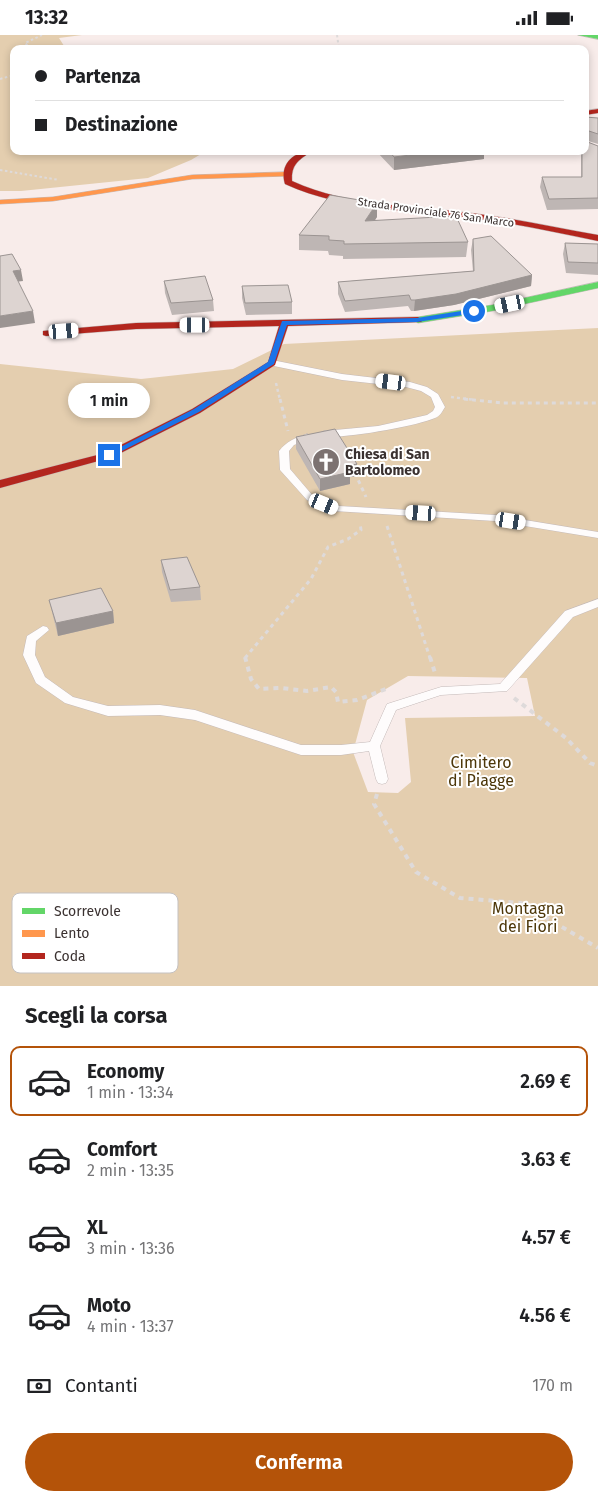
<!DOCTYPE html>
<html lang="it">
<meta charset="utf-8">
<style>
:root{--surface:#fff;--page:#f2f2f2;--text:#202124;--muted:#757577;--line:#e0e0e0;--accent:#b45309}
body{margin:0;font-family:"Fira Sans",sans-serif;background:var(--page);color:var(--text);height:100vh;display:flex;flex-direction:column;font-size:19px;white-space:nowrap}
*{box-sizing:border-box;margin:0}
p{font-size:16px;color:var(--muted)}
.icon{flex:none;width:28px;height:28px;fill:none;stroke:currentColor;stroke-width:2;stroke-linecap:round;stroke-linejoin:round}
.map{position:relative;height:951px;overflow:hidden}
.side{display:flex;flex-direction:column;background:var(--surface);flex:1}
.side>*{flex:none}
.guide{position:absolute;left:10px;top:10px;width:579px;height:110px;border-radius:10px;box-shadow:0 2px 8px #0003;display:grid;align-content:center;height:110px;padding:0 25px;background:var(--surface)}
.end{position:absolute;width:22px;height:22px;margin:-11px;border:6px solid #1a73e8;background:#fff;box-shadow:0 0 0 2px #fff}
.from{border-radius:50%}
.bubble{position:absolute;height:35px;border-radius:18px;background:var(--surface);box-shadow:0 2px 8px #0003;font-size:16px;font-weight:600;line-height:35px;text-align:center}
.car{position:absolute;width:15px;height:30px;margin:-15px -8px;border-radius:6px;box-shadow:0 0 4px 1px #0007;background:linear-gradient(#fff 24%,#345 0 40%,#fff 0 76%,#345 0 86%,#fff 0)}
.guide b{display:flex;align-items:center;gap:18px;height:48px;font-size:19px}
.guide b+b{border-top:1px solid var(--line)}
.guide i{width:12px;height:12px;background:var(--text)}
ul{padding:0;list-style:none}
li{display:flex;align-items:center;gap:15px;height:70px;margin:0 10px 8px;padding:0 15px;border:2px solid transparent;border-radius:10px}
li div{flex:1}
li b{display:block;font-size:19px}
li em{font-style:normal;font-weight:600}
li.selected{border-color:var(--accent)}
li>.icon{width:45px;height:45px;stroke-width:1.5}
h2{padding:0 25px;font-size:22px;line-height:60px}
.pay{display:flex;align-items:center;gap:12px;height:55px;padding:0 25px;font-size:19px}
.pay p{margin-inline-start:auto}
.cta{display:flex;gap:10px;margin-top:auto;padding:10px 25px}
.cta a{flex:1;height:58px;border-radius:30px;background:var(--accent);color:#fff;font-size:20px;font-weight:600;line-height:58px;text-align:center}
.status{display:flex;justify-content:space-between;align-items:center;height:35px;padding:0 25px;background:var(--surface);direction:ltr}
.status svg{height:14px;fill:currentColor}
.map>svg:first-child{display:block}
.green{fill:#e4ceaf;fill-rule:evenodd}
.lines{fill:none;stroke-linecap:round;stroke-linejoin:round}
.lane-casing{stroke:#c4bab9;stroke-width:1}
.fast-casing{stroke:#c4bab9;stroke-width:1}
.slow-casing{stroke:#c4bab9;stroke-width:1}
.jam-casing{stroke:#c4bab9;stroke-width:1}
.path-far3{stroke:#dedada;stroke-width:2;stroke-dasharray:2.5 2.5;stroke-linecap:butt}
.path-far2{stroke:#dedada;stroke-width:2.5;stroke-dasharray:3 3;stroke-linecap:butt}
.path-far1{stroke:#dedada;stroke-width:3;stroke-dasharray:4 4;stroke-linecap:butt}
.path{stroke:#dedada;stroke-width:4;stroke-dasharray:5 5;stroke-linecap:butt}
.lane{fill:#fefcfc;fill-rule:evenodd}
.fast{fill:#63d668;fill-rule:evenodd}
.slow{fill:#ff974d;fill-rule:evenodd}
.jam{fill:#b3261e;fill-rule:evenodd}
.wall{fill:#beb6b4}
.shaded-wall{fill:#9b9492}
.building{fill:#ddd4d1;stroke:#9b9492}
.route{fill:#1a73e8}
.labels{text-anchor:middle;stroke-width:4;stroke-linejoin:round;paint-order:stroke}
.far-street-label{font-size:11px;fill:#3a3130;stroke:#fff}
.poi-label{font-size:14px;font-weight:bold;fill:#3a3130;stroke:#fff;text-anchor:start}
.near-park-label{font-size:16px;fill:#4d3709;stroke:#fff}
.key{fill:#fff;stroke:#c4c1c1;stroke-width:1}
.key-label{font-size:14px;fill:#3a3130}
</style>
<div class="status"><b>13:32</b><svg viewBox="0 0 49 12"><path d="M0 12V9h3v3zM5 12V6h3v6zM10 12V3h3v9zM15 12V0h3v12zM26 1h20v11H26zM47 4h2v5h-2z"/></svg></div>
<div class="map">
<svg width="598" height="951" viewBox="0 0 598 951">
<rect width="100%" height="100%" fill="#f8ecea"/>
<!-- green -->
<path class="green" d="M 0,0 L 82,0 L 59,3 L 66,14 L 14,14 L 14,116 L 206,116 L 191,125 L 148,143 L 21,156 L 0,156 Z
M 598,293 L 598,951 L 0,951 L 0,329 L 141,344 L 233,334 L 284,309 ZM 408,641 L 527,643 L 535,681 L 405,683 L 411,747 L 398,758 L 368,757 L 353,717 L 367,665 Z"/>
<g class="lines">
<!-- lane casing -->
<g class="lane-casing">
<path id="lane" d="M 272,325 L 342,339 L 410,347 L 427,352 L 438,359 L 445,372 C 442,377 440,381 435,383 C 417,391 339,405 321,401 L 319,399 L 321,397 L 324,396 L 378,391 L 427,380 L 433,376 L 435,372 L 431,362 L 421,356 L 406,352 L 342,345 L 269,330 L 268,328 Z
M 307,399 L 310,400 L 312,402 L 310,404 L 294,410 L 289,416 L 290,434 L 313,461 L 339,471 L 495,480 L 598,497 L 598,503 L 495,486 L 334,476 L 307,465 L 280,435 L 279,416 C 287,406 295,403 307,399 Z
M 598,564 L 598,572 L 573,582 L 507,656 L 441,660 L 396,675 L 380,711 L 388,744 L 386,748 L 382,749 L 378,748 L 376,744 L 369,716 L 341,720 L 301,720 L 195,685 L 160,680 L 108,681 L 65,668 L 36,648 L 23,620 L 27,601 L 43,591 L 47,592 L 49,595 L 36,606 L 35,620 L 45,642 L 73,662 L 108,671 L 160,670 L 195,675 L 301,710 L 341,710 L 370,707 L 387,669 L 441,652 L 500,649 L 565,576 Z"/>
</g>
<!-- fast casing -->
<g class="fast-casing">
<path id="fast" d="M 578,0 L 598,0 L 598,4 Z
M 598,247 L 598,253 L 492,276 L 418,288 L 413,285 L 418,282 L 492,270 Z"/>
</g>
<!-- slow casing -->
<g class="slow-casing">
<path id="slow" d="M 286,137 L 290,139 L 289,141 L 192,144 L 53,166 L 0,169 L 0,165 L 53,162 L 192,140 Z"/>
</g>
<!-- jam casing -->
<g class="jam-casing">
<path id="jam" d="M 598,74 L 598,78 L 585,80 L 585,76 Z
M 312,116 C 299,125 291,129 292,146 C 351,173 415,170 478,179 C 518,184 558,193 598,200 L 598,206 C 558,198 519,189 478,184 C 413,174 347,177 285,149 C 279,130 293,116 312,116 Z
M 418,282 L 423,285 L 421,287 L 288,291 L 275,330 L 200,378 L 113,422 L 0,453 L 0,445 L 105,418 L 192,374 L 268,327 L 279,291 L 136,294 L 46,301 L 43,300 L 43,296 L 136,288 Z"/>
</g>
<!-- path-far3 -->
<path class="path-far3" d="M 337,0 L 339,14
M 31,14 L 25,8 L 42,0
M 0,44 L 14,40
M 0,135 L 59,145"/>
<!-- path-far2 -->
<path class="path-far2" d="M 276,348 L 280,365
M 451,362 L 475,365"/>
<!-- path-far1 -->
<path class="path-far1" d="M 280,364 L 288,396
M 464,364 L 503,368 L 598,368
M 355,438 L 366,462
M 387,491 L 430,623
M 245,623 L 311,544 L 328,512 L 348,504 L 361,495 L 360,488"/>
<!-- path -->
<path class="path" d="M 245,622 L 251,644 L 259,654 L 281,653 L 307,656 L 331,652 L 336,657 L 338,667 L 357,665 L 386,654 L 389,656
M 430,622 L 436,641
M 514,663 L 566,703 L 590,728 L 598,731
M 377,759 L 374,769 L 416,837 L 460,863 L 521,868 L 598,913"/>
<!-- lane -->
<use href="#lane" class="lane"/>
<!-- fast -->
<use href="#fast" class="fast"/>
<!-- slow -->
<use href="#slow" class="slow"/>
<!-- jam -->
<use href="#jam" class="jam"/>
</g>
<!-- wall -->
<path class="wall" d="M 585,82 L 598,83 L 598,109 L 585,105 L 585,106 L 598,111 L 598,174 L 547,175 L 540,152 L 542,142 L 581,142 L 581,116 L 585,116 Z
M 376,116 L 484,116 L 484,124 L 394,135 Z
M 377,182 L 375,185 L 468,207 L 466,222 L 343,224 L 343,221 L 329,220 L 328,216 L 299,215 L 299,200 Z
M 473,204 L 532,240 L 531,251 L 454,270 L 414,276 L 411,276 L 408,271 L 345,277 L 338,259 L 338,247 L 473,236 L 471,215 Z
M 565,208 L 598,209 L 598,240 L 566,238 L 563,219 Z
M 164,246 L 213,265 L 214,276 L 172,280 L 165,258 Z
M 242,251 L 292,267 L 292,279 L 246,280 L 242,263 Z
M 296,402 L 357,441 L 350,442 L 350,449 L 320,456 L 296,414 Z
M 161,525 L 200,552 L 201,565 L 171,567 L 162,537 Z
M 49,565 L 113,576 L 114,588 L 58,601 Z"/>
<!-- shaded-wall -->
<path class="shaded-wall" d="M 443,116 L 484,116 L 484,124 L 394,135 L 394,122 Z
M 377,168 L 377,182 L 365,200 L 365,186 Z
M 21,235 L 23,246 L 15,247 L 13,236 Z
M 532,240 L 531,251 L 454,270 L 414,276 L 415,265 Z
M 33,276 L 35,288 L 0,293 L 0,281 Z
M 357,429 L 357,441 L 350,442 L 350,449 L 320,456 L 320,444 L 347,431 Z
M 113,576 L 114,588 L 58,601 L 56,588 Z"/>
<!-- building -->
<path class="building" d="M 585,82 L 598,83 L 598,99 L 586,95 L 585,106 L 598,111 L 598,163 L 549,164 L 542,142 L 582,142 L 582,116 L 585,116 Z
M 389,116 L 443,116 L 394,122 Z
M 330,160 L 377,168 L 365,186 L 456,181 L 468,207 L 344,209 L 344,206 L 329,205 L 329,201 L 299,200 Z
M 491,201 L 532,240 L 456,259 L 415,265 L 411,265 L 409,260 L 345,266 L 338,247 L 474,236 L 473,204 Z
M 565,208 L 598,209 L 598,228 L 568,227 Z
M 12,219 L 21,235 L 13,236 L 33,276 L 0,281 L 0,221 Z
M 205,241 L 213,265 L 171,268 L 164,246 Z
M 288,250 L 292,267 L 245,268 L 242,251 Z
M 335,394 L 357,429 L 347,431 L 350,437 L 320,444 L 296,402 Z
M 187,522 L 200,552 L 170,555 L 161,525 Z
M 101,553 L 113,576 L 56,588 L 49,565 Z"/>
<!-- route -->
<path class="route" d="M 474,274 L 476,278 L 417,287 L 287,290 L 274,329 L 199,377 L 112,421 L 105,420 L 194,374 L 268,327 L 282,286 L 417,283 Z"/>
<!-- icons -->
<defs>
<g id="church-disc" transform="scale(1.4375)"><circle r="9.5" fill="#7c7271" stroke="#fff"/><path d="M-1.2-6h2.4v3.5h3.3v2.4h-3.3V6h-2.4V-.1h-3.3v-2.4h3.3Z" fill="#fff"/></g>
</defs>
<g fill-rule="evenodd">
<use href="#church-disc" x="326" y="427"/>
</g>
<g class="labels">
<!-- far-street labels -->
<g class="far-street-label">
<text transform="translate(436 177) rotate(8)" y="4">Strada Provinciale 76 San Marco</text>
</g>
<!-- poi labels -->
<g class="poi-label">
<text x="345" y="424">Chiesa di San<tspan x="345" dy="16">Bartolomeo</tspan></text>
</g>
<!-- near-park labels -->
<g class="near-park-label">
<text x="481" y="733">Cimitero<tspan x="481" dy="18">di Piagge</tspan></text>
<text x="528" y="879">Montagna<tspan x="528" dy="18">dei Fiori</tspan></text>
</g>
</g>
<!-- legend -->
<rect x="12" y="858" width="166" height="80" rx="8" class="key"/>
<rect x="22" y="873" width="23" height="6" fill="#63d668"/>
<rect x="22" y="895" width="23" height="7" fill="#ff974d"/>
<rect x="22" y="918" width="23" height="6" fill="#b3261e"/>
<g class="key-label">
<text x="54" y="881">Scorrevole</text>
<text x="54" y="903">Lento</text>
<text x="54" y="926">Coda</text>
</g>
</svg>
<i class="end from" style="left:474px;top:276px"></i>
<i class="end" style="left:109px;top:420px"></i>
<div class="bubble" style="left:68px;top:348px;width:82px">1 min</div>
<i class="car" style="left:510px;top:269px;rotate:258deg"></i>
<i class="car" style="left:195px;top:290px;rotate:270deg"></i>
<i class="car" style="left:64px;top:296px;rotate:86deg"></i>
<i class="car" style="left:391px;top:347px;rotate:277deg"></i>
<i class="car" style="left:324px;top:469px;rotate:112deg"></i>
<i class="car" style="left:421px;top:478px;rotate:273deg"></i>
<i class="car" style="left:511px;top:486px;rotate:99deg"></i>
<div class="guide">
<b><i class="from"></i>Partenza</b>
<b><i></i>Destinazione</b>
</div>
</div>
<section class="side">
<h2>Scegli la corsa</h2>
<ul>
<li class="selected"><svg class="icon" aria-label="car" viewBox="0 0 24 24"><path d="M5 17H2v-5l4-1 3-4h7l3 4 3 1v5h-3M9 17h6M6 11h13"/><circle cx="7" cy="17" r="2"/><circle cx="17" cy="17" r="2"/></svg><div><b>Economy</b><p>1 min · 13:34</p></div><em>2.69 €</em></li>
<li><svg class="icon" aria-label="car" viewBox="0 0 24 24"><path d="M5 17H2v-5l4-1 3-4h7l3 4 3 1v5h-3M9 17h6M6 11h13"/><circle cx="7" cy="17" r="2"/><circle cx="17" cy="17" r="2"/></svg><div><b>Comfort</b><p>2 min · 13:35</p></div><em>3.63 €</em></li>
<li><svg class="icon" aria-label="car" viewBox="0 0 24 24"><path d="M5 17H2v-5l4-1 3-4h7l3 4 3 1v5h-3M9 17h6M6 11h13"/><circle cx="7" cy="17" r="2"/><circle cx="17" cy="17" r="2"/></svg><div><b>XL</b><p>3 min · 13:36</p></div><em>4.57 €</em></li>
<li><svg class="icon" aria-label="car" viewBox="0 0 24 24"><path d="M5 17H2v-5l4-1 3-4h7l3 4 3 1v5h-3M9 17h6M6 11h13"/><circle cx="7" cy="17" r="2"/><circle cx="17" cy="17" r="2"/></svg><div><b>Moto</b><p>4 min · 13:37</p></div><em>4.56 €</em></li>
</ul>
<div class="pay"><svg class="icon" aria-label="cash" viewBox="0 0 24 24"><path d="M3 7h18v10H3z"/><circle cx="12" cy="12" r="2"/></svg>Contanti<p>170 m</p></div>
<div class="cta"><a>Conferma</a></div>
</section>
